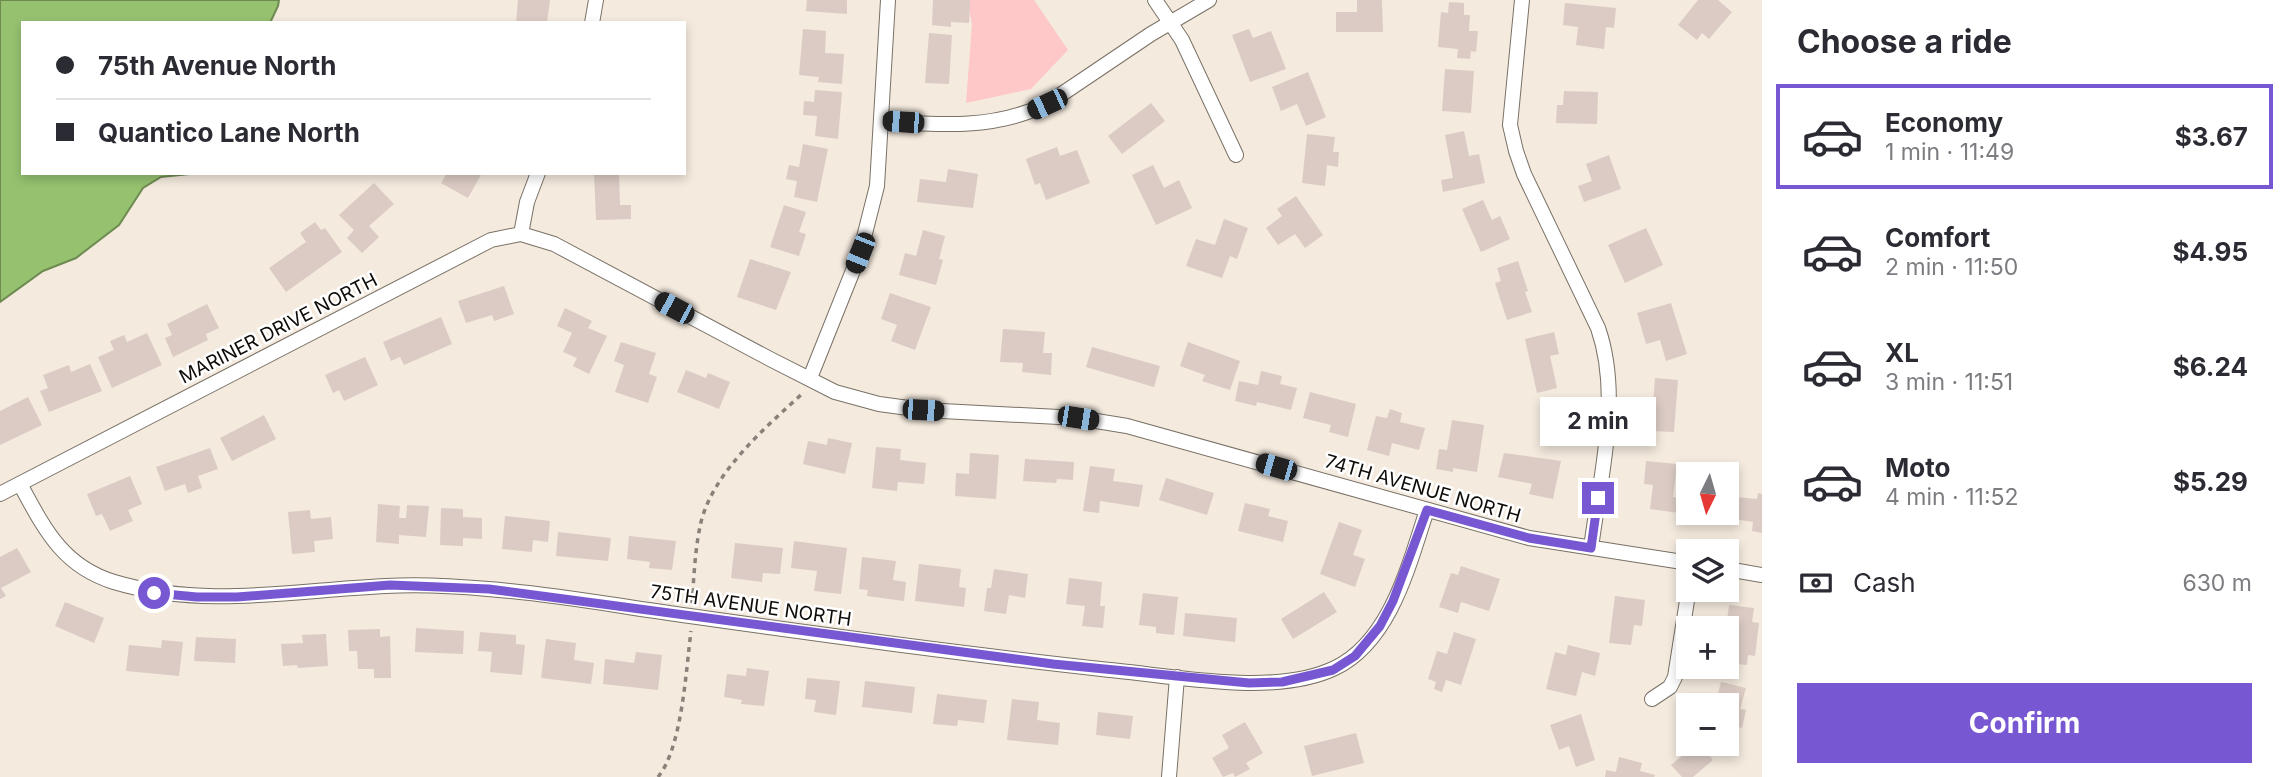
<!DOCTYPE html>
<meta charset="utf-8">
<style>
:root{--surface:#fff;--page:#f2f2f3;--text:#2b2b33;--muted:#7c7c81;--line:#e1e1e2;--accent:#7758d2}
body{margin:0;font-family:Inter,sans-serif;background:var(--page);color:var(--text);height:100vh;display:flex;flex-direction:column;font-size:26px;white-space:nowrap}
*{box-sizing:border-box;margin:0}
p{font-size:23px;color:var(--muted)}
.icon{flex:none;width:38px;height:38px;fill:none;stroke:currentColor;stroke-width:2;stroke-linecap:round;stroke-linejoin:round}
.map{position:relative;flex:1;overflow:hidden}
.details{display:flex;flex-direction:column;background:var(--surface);width:525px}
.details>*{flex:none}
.guide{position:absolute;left:21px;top:21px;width:665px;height:154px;border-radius:0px;box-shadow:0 4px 10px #0003;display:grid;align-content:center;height:154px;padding:0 35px;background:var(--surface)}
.needle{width:46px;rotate:185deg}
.tools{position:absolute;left:1676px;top:462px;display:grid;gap:14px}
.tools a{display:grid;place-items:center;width:63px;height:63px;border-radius:0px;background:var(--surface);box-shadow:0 4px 10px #0003;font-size:35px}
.end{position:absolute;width:32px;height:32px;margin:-16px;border:9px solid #7758d2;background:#fff;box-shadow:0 0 0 4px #fff}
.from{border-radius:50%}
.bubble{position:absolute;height:49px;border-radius:0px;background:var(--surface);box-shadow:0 4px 10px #0003;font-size:23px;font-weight:700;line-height:49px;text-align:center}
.car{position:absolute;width:21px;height:42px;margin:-21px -10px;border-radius:9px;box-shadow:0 0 5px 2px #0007;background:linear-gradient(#222 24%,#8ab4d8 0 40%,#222 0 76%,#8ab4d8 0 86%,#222 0)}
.guide b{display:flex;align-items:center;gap:24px;height:66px;font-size:26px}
.guide b+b{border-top:2px solid var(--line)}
.guide i{width:18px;height:18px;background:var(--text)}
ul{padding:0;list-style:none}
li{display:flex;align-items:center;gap:21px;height:105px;margin:0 14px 10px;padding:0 21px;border:4px solid transparent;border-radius:0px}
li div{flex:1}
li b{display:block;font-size:26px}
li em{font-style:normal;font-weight:700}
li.selected{border-color:var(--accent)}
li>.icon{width:63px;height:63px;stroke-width:1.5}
h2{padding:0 35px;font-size:32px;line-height:84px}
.pay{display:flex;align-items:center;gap:18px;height:77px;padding:0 35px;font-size:26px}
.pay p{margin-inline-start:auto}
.action{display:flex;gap:14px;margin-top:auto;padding:14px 35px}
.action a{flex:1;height:80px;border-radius:0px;background:var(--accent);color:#fff;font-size:28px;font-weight:700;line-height:80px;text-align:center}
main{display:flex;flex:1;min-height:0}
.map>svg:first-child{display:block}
.green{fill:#fec7c8}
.water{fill:#96c270;stroke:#6e8b51;stroke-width:2}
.building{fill:#dbcbc4}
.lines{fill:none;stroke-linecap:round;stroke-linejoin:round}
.street-casing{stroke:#797166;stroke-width:16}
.path{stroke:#89827a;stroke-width:3.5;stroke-dasharray:5 5;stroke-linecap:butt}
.street{stroke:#fff;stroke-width:14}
.route{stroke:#7758d2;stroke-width:9}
.labels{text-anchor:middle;stroke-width:5;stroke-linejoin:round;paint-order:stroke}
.street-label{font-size:19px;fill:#0f0c08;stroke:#fff}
</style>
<main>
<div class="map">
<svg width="1762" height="777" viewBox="0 0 1762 777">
<rect width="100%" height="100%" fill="#f4eade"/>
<!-- green -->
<path class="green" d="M 967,0 L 1034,0 L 1068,50 L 1031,89 L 966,103 L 972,24 Z"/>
<!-- water -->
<path class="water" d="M 0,0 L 279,0 L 278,6 L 270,23 L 23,23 L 23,173 L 199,173 L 161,177 L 143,188 L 119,225 L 76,258 L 43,271 L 0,302 Z"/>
<!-- building -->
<path class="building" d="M 518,0 L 550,0 L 547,23 L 516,23 Z
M 807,0 L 847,0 L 847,14 L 806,11 Z
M 933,0 L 970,0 L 969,23 L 951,22 L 951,27 L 932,25 Z
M 1357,0 L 1382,0 L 1383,32 L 1336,32 L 1336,12 L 1357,12 Z
M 1698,0 L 1718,0 L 1732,12 L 1709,39 L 1702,33 L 1697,40 L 1678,25 Z
M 1449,2 L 1464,3 L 1464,15 L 1470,15 L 1469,31 L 1478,31 L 1476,52 L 1471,51 L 1470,59 L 1457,58 L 1458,49 L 1438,47 L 1441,12 L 1448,13 Z
M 1565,3 L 1616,8 L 1614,28 L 1606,27 L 1604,49 L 1576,45 L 1578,27 L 1563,25 Z
M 803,29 L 826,31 L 825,53 L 844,54 L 842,84 L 818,82 L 819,77 L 799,75 Z
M 1249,29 L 1253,38 L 1271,31 L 1286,69 L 1250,82 L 1232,35 Z
M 929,33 L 952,35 L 949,84 L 925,83 Z
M 1445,69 L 1474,71 L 1471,113 L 1442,111 Z
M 1308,72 L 1326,117 L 1306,126 L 1297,104 L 1281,111 L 1272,87 Z
M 815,90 L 842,92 L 838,139 L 815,136 L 817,116 L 803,115 L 804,101 L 814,102 Z
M 1564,91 L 1598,92 L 1597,124 L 1556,123 L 1557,105 L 1563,105 Z
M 1151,103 L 1165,121 L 1122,154 L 1108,136 Z
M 1464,131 L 1469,156 L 1479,154 L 1485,183 L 1443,192 L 1441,180 L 1453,178 L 1445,135 Z
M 1307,134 L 1335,137 L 1333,152 L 1339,152 L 1338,167 L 1327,165 L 1325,186 L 1302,183 Z
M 803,144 L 828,149 L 817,202 L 794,197 L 797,181 L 786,179 L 789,165 L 799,167 Z
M 1057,147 L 1060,156 L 1077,150 L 1090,183 L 1046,200 L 1040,183 L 1035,185 L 1026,159 Z
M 1609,155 L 1621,189 L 1584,202 L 1578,186 L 1592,181 L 1586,164 Z
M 1153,165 L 1164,188 L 1179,180 L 1192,208 L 1156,225 L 1132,175 Z
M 948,169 L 978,174 L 973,208 L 917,202 L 920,179 L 946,182 Z
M 447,173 L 482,173 L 468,198 L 441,183 Z
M 594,173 L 619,173 L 620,205 L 631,205 L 631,219 L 596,220 Z
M 374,183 L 394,204 L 369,226 L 379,237 L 362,253 L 347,238 L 354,230 L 339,215 Z
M 1296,196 L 1323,235 L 1305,248 L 1295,234 L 1278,245 L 1266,228 L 1282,216 L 1277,209 Z
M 1483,200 L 1492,220 L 1500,216 L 1510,239 L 1481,252 L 1462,209 Z
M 784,205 L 806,212 L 799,232 L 806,234 L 799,256 L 770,247 Z
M 1224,219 L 1248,228 L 1237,259 L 1230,256 L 1222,278 L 1186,266 L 1196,239 L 1215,245 Z
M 315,222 L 321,230 L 325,228 L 342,252 L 286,292 L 269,268 L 306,242 L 300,233 Z
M 1646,228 L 1663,265 L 1625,283 L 1608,245 Z
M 923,230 L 945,236 L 939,259 L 943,260 L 936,285 L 899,275 L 905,253 L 916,256 Z
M 750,259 L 791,272 L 776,310 L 737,297 Z
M 1518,261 L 1528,291 L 1525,292 L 1532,312 L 1507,320 L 1495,283 L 1501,281 L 1497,268 Z
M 504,286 L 514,314 L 494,321 L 492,315 L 466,323 L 458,301 Z
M 890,293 L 931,307 L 915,350 L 891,341 L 897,325 L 881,319 Z
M 1671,303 L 1687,354 L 1666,361 L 1660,340 L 1646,344 L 1637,313 Z
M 207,304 L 219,328 L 206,334 L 208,340 L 173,357 L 165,338 L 172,335 L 167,324 Z
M 565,308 L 592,321 L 588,328 L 607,336 L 589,374 L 573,366 L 577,358 L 563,352 L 572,333 L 557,326 Z
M 441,317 L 452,344 L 404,365 L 400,357 L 391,361 L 383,342 Z
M 1003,329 L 1045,332 L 1043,353 L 1052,353 L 1051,375 L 1022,372 L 1023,363 L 1000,362 Z
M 1554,332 L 1559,354 L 1550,356 L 1557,388 L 1537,393 L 1525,339 Z
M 147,333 L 162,365 L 112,388 L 98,357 L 114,350 L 110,341 L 124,335 L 127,342 Z
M 621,342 L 656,353 L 649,374 L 657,377 L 648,403 L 615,392 L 624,365 L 614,361 Z
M 1188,342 L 1240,361 L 1230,390 L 1202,381 L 1205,375 L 1180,366 Z
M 1092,347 L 1160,366 L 1154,387 L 1086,367 Z
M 365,357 L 378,385 L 344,401 L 339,390 L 333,393 L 325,375 Z
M 90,364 L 102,391 L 49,412 L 40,391 L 48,388 L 43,375 L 69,365 L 71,372 Z
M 686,370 L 706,378 L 708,373 L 730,382 L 719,409 L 677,392 Z
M 1261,371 L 1282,376 L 1280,384 L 1297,388 L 1291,410 L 1257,402 L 1256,406 L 1235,401 L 1239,381 L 1258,385 Z
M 1655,378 L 1678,380 L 1674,432 L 1651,431 Z
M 1310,392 L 1356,404 L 1348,437 L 1329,432 L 1331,425 L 1303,418 Z
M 28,397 L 42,425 L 0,445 L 0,411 Z
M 1390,409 L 1402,413 L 1400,422 L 1425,428 L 1419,450 L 1392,443 L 1389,456 L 1367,450 L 1376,416 L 1387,418 Z
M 264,415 L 276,439 L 232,461 L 220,438 Z
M 1452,420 L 1484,425 L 1477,472 L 1453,468 L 1453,472 L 1436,469 L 1439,449 L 1447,450 Z
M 828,438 L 852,443 L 845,474 L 803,464 L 808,441 L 827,445 Z
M 876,447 L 901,449 L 900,460 L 926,463 L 924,484 L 898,482 L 897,491 L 872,488 Z
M 210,448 L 218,469 L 198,476 L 202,488 L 188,493 L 185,484 L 165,491 L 156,467 Z
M 970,453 L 999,455 L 996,499 L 955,496 L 956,473 L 969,474 Z
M 1504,453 L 1561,461 L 1553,499 L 1529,494 L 1532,484 L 1498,477 Z
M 1025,459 L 1074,462 L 1073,480 L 1057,479 L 1056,483 L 1023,481 Z
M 1646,461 L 1677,464 L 1673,497 L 1688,499 L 1686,514 L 1650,509 L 1653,485 L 1644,484 Z
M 1090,466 L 1115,469 L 1113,481 L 1143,485 L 1139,507 L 1100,501 L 1099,513 L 1083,511 Z
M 130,476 L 142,504 L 128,510 L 133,521 L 110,531 L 102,514 L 96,516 L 87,494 Z
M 1166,478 L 1214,493 L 1207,515 L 1159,500 Z
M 1758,493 L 1762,494 L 1762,533 L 1752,531 L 1753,522 L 1734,519 L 1737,497 L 1757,499 Z
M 1245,503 L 1270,509 L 1268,516 L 1288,521 L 1283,542 L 1238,531 Z
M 378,504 L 400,506 L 399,518 L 406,518 L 407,505 L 429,506 L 426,537 L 399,535 L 399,544 L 376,542 Z
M 441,508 L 463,509 L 463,517 L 482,518 L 482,539 L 463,538 L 463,546 L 440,545 Z
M 310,510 L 311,519 L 331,517 L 333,539 L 314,541 L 315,552 L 292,554 L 288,512 Z
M 505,516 L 550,521 L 548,542 L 533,540 L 532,552 L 502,549 Z
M 1339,522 L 1362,530 L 1353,555 L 1365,559 L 1355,587 L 1320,574 Z
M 558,532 L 611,538 L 608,561 L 556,556 Z
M 629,536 L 676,541 L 672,570 L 649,568 L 650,562 L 627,559 Z
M 794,541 L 847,548 L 841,594 L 814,591 L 817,571 L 791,568 Z
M 735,543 L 783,548 L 780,574 L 763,573 L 762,582 L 731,578 Z
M 17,548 L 31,572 L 1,588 L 6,596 L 0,599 L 0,557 Z
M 862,557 L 896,561 L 893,580 L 906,582 L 904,601 L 867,596 L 868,590 L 859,589 Z
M 919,564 L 961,569 L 959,587 L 966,588 L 964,607 L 915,601 Z
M 1461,566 L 1500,579 L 1489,611 L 1461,602 L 1458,613 L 1439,607 L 1451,573 L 1458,575 Z
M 994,569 L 1028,574 L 1025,598 L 1009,595 L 1006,614 L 984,611 L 987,588 L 991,588 Z
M 1069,578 L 1102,582 L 1100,606 L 1105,606 L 1103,628 L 1082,626 L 1085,606 L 1066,604 Z
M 1324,592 L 1337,612 L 1293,639 L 1281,619 Z
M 1143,593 L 1178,597 L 1174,635 L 1156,633 L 1156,627 L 1139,625 Z
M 1615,596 L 1645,600 L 1642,626 L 1634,625 L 1631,645 L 1609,643 Z
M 65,602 L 104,618 L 94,643 L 55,626 Z
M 1729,605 L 1754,608 L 1752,622 L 1759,623 L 1755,656 L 1748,655 L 1747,665 L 1727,663 L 1726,628 Z
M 1185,613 L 1237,618 L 1235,642 L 1183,636 Z
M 416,628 L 464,631 L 463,654 L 415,652 Z
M 380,629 L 380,637 L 390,636 L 391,678 L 374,678 L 374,669 L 358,669 L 357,651 L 349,651 L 348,630 Z
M 480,632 L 516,635 L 516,644 L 525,645 L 522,675 L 490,672 L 492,652 L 478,651 Z
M 1454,632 L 1476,639 L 1461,685 L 1446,680 L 1442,692 L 1434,689 L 1436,682 L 1428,679 L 1437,651 L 1447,654 Z
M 326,634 L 328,666 L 298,668 L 297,665 L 283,666 L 281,644 L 303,643 L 302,635 Z
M 196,637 L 236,639 L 235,663 L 194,661 Z
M 546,639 L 576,643 L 574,660 L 594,663 L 591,684 L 541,678 Z
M 162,640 L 183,642 L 179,676 L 126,671 L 129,645 L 161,648 Z
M 1568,645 L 1600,653 L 1595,676 L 1582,672 L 1576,696 L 1546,689 L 1555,652 L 1566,655 Z
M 636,652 L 662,655 L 658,690 L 603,684 L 605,659 L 634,663 Z
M 747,668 L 769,671 L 764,706 L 741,704 L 742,700 L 724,697 L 727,674 L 746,676 Z
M 807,678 L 840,681 L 836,715 L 814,712 L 816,700 L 805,699 Z
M 865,681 L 915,687 L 912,713 L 862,707 Z
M 1721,682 L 1746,688 L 1740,709 L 1746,710 L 1742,728 L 1732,726 L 1728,742 L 1727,705 L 1715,705 Z
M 937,694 L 987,700 L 984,723 L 958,720 L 957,726 L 933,724 Z
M 1012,699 L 1039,702 L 1037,720 L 1060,723 L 1058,745 L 1007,740 Z
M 1098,712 L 1133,716 L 1130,739 L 1096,735 Z
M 1581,714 L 1595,760 L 1576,767 L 1569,746 L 1559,750 L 1550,725 Z
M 1245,722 L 1263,753 L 1246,763 L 1250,769 L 1235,777 L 1233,773 L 1223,777 L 1212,758 L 1229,748 L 1222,735 Z
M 1356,733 L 1364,763 L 1312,776 L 1304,746 Z
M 1696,744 L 1699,744 L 1713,760 L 1693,777 L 1682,777 L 1671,765 Z
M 1619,757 L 1642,763 L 1640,771 L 1655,775 L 1654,777 L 1605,777 L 1606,770 L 1616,772 Z"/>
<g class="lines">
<!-- street casing -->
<g class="street-casing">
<path id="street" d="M 1155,0 L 1182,40 L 1236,155
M 1522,0 L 1510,125 L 1516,151 L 1524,174 L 1598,328 C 1622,397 1600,477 1591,548
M 592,23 L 596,0
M 882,121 C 939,125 993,130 1047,104 L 1151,34 L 1209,0
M 521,234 L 554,244 L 770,359 L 835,392 L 879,404 L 923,410 L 1078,418 L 1127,426 L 1529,538 L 1689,563
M 810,378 L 860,253 L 877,186 L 888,0
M 20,484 C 44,528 62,566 114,582 C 204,609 295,590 386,586 C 420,584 455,586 488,589 C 556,594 623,607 690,616 C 830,636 970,655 1110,670 C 1175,676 1275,697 1335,668 C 1391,641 1409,564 1427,510
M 0,494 L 491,240 L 521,234 L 527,202 L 538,173
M 1727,569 L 1762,575
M 1652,699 L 1670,687 L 1675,677 L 1689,588
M 1169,777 L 1177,677"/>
</g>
<!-- path -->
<path class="path" d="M 692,603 C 694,576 695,548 701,522 C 714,471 766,427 803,393
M 658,777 C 682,748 686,670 691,631"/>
<!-- street -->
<use href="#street" class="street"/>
</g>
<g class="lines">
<!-- route -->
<path class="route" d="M 154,593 L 197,597 L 237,597 L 390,585 L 489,589 L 1053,664 L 1249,683 L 1282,682 L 1333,670 L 1355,656 L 1380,626 L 1393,601 L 1427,510 L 1529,538 L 1591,548 L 1598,498"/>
</g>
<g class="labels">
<!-- street labels -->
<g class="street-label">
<text transform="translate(278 328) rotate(-27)" y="7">MARINER DRIVE NORTH</text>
<text transform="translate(1423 488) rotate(16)" y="7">74TH AVENUE NORTH</text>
<text transform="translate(751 605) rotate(8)" y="7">75TH AVENUE NORTH</text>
</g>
</g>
</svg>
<div class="tools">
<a><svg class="needle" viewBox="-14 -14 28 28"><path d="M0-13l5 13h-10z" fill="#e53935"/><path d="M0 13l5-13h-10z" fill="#7c7c81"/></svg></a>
<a><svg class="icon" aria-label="layers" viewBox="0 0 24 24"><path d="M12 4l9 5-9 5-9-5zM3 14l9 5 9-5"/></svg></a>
<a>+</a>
<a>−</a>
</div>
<i class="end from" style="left:154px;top:593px"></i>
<i class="end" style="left:1598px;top:498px"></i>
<div class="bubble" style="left:1540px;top:397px;width:116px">2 min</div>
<i class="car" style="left:1047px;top:104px;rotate:245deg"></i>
<i class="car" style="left:903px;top:122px;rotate:274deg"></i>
<i class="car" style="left:860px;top:253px;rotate:202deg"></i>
<i class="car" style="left:674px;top:308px;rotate:298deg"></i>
<i class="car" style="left:923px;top:410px;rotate:93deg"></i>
<i class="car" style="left:1078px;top:418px;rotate:99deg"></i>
<i class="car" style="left:1276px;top:467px;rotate:286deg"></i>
<div class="guide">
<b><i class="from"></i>75th Avenue North</b>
<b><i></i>Quantico Lane North</b>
</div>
</div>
<section class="details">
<h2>Choose a ride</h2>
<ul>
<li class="selected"><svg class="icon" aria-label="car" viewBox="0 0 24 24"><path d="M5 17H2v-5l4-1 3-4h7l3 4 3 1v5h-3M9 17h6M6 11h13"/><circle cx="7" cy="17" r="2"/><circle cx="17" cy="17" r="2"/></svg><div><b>Economy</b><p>1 min · 11:49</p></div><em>$3.67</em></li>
<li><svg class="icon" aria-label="car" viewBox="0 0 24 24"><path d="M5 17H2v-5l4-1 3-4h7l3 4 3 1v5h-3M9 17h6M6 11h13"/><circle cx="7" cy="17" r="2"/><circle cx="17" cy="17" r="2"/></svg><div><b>Comfort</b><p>2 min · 11:50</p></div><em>$4.95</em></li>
<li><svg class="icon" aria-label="car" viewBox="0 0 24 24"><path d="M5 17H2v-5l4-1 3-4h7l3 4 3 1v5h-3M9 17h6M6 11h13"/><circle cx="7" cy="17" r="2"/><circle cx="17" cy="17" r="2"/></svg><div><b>XL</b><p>3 min · 11:51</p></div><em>$6.24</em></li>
<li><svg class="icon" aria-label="car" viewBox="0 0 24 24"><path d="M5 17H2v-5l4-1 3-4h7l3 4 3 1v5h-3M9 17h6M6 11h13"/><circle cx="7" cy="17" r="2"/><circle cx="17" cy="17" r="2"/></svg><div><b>Moto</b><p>4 min · 11:52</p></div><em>$5.29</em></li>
</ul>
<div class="pay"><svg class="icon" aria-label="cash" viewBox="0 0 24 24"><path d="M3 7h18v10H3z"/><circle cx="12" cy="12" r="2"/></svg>Cash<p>630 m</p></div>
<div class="action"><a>Confirm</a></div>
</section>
</main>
